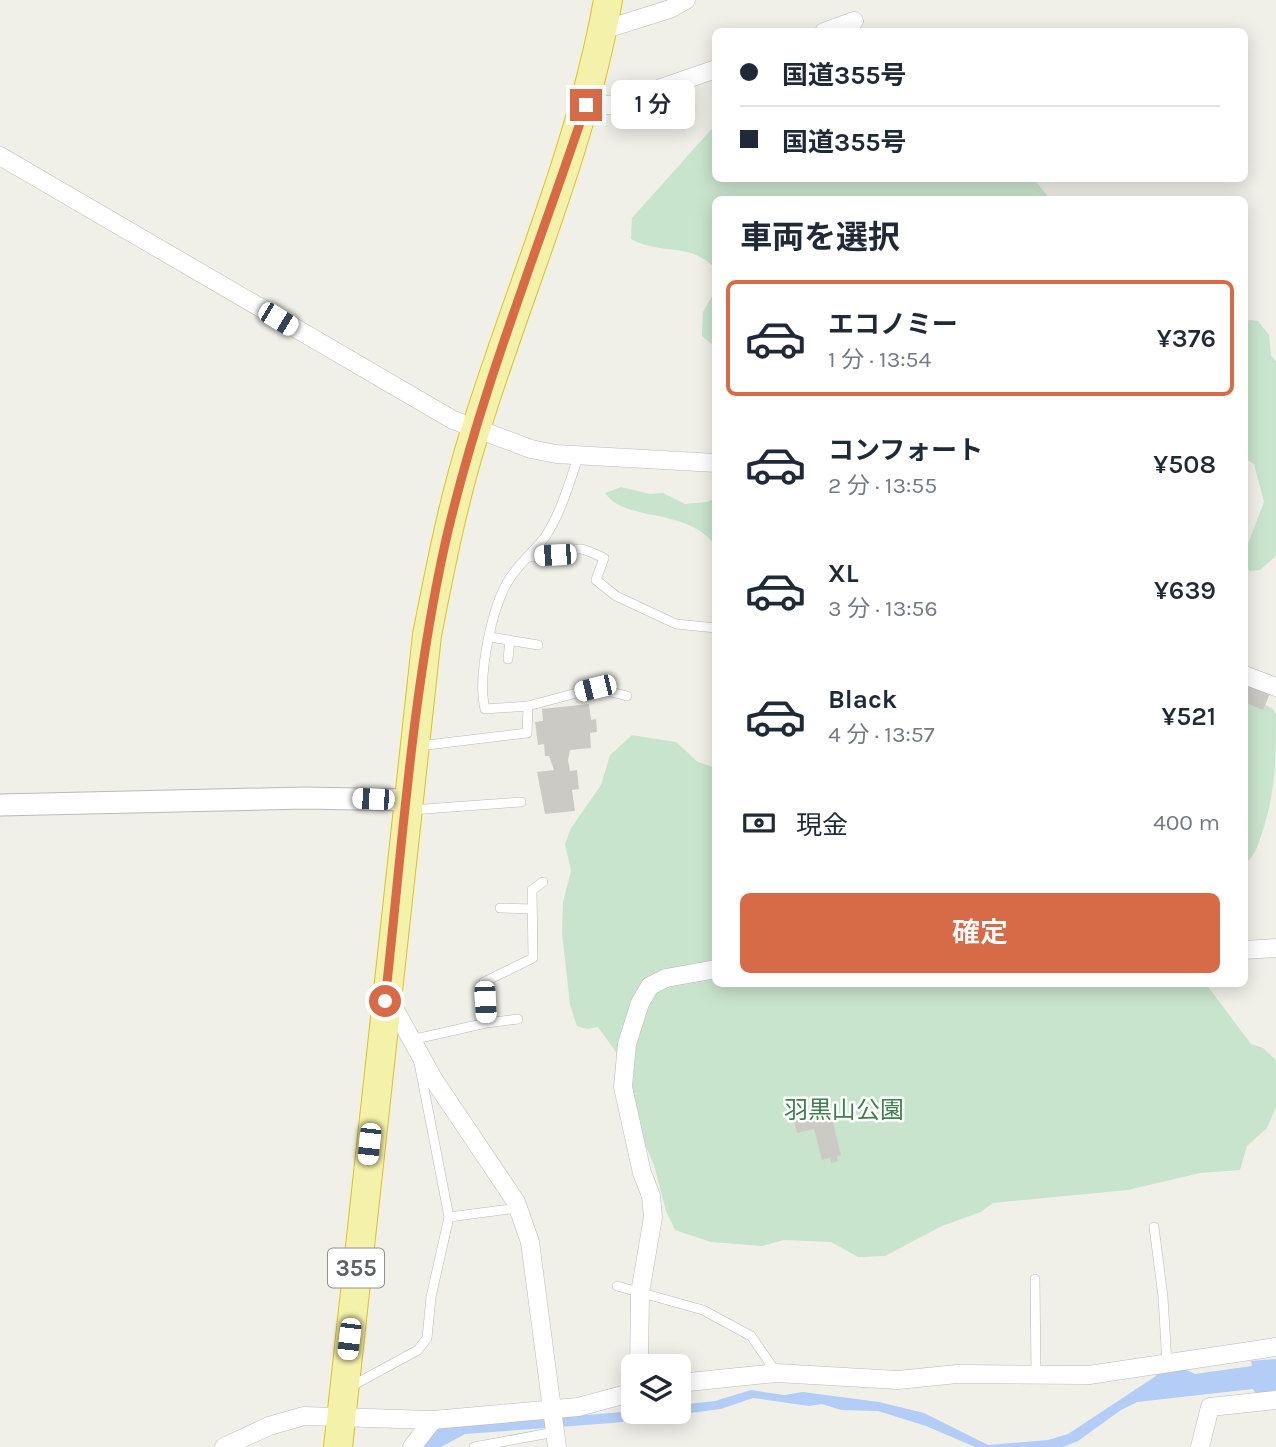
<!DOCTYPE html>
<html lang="ja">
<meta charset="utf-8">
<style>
:root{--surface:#fff;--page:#f2f2f3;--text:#1f2937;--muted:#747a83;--line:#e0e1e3;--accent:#d76b48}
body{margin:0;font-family:Karla,"Noto Sans JP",sans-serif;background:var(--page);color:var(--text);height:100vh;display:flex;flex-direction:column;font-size:26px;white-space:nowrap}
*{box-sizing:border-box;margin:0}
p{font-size:23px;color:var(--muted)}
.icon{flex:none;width:38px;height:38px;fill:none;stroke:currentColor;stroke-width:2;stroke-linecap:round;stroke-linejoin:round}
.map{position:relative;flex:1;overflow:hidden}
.sheet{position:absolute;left:712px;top:196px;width:536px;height:791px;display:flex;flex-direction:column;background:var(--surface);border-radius:10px;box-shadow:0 4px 18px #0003}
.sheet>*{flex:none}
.banner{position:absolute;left:712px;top:28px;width:536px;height:154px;border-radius:10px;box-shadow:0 4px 18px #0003;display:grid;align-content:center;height:154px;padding:0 28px;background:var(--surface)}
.tools{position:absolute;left:621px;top:1354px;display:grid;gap:14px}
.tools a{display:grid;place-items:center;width:70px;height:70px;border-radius:10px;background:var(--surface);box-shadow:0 4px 18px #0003;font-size:35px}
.end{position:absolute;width:32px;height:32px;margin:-16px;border:9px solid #d76b48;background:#fff;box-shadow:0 0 0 4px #fff}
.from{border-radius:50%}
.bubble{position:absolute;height:49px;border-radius:10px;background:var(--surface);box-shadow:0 4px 18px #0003;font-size:23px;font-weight:600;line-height:49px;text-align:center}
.car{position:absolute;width:21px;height:42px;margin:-21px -10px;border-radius:9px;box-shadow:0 0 5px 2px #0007;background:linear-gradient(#fff 24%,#345 0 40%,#fff 0 76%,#345 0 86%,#fff 0)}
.banner b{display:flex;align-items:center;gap:24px;height:66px;font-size:26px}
.banner b+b{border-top:2px solid var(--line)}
.banner i{width:18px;height:18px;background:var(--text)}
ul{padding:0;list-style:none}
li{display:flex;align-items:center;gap:21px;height:116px;margin:0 14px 10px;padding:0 14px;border:4px solid transparent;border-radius:10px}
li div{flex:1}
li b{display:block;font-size:26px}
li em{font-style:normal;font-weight:600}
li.current{border-color:var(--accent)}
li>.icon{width:63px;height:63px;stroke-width:1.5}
h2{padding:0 28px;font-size:32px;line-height:84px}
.pay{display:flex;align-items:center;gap:18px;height:77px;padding:0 28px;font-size:26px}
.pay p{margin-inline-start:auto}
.primary-button{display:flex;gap:14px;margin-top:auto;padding:14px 28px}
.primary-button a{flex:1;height:80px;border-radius:10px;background:var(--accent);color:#fff;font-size:28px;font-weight:600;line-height:80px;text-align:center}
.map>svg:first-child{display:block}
.green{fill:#c9e4cd}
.water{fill:#b3cdf6}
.building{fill:#cccac5}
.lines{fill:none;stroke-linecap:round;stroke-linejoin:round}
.service-casing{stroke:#b9b9bd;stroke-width:10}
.minor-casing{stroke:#b9b9bd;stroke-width:19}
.tertiary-casing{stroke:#b9b9bd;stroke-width:23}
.trunk-casing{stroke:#dfc31a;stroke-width:30}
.service{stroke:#fff;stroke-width:9}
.minor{stroke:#fff;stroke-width:18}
.tertiary{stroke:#fff;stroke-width:21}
.trunk{stroke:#f4f1aa;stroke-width:28}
.route{stroke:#d76b48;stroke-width:9}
.labels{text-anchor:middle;stroke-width:5;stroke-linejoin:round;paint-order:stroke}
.shield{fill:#fff;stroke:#909195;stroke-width:2}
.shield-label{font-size:23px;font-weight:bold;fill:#606267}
.park-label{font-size:24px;fill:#3f7f4d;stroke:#fff}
</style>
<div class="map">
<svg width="1276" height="1447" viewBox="0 0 1276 1447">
<rect width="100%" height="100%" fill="#f0f0e9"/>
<!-- green -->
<path class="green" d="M 716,124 L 716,178 L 1034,179 L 1050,199 L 716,200 L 716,269 C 689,241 662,256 631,239 L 632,218 Z
M 716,289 L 716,348 L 702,336 L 703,312 Z
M 1249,320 L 1258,321 L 1269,335 L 1271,356 L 1276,361 L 1276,556 L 1260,570 L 1249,571 L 1244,554 L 1264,502 L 1254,464 L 1244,458 L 1244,325 Z
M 621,487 L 650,494 L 663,493 L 685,504 L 707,502 L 716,498 L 716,546 C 686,506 625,523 605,493 Z
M 1244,692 L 1273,709 L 1276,714 C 1276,756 1276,787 1264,827 C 1259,840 1257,856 1244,864 Z
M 632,735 L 676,742 L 698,762 L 716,768 L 716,984 L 1206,984 L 1251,1044 L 1263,1048 L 1276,1060 L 1276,1107 L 1267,1128 L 1247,1146 L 1240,1170 L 1200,1173 L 1128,1190 L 993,1203 L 981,1212 L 942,1226 L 885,1256 L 858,1257 L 831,1242 L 784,1240 L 762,1246 L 711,1242 L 675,1230 L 666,1211 L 654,1165 L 639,1130 L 618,1055 L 598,1027 L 587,1029 L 577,1026 L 570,1005 L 562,933 L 563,902 L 571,871 L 565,844 L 571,828 L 601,785 L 610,755 Z"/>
<!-- water -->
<path class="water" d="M 1276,1359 L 1276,1390 L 1256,1394 L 1253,1389 L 1137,1402 L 1121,1410 L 1078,1441 L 1063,1447 L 975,1447 L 926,1426 L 878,1411 L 841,1410 L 822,1404 L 809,1406 L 753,1398 L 721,1409 L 613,1423 L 465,1434 L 441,1447 L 419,1447 L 434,1430 L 448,1427 L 633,1411 L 679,1412 L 679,1405 L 715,1401 L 751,1390 L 784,1395 L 803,1392 L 879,1402 L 924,1413 L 988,1445 L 1048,1440 L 1068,1434 L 1156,1376 L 1159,1371 L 1183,1368 L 1195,1374 L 1252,1366 L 1251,1361 Z"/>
<!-- building -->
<path class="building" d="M 1244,680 L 1271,691 L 1263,710 L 1244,702 Z
M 589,704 L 591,720 L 596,719 L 597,732 L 590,733 L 591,748 L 570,750 L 568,760 L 570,771 L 577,770 L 579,789 L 572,790 L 575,811 L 545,814 L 537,772 L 554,770 L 549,756 L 545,756 L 544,744 L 538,745 L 535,722 L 543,721 L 542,709 Z
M 817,1103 L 817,1106 L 825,1104 L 829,1120 L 832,1119 L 841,1155 L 837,1156 L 838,1161 L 831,1163 L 830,1158 L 822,1160 L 814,1129 L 797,1133 L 792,1112 Z"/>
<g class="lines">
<!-- service casing -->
<g class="service-casing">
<path id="service" d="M 527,557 C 536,557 547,558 556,555 C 583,547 577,546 604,558 L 596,580 L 616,596 L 676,624 L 716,628
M 490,637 L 538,645
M 508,659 L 510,640
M 528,706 L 595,688 L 627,696
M 419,746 L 527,733 L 528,706 L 485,709 C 477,677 492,605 510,578 C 520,563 534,551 545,537 C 561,513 569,484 578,457
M 411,810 L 521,802
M 500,908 L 532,909
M 486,1023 L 518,1019
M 411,1040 L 486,1023 L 484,982 L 533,958 L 532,890 L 543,882
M 449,1217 L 518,1208
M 1154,1227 L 1163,1297 L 1167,1364
M 1035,1279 L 1036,1374
M 617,1286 L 703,1310 L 751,1336 L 776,1372
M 348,1388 L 418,1350 L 427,1338 L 431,1297 L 449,1217 L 419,1063
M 474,1447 L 555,1432"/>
</g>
<!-- minor casing -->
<g class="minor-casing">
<path id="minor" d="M 603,30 L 670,9 L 686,0
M 824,32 L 854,21
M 586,105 L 612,105 L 716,69
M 0,156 L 453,420 L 531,449 L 556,454 L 716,463
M 1244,675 L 1276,687
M 1244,950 L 1276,948
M 385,1001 L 394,1008 L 434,1080 L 516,1202 L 530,1242 L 557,1447
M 639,1367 L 640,1293 L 653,1217 L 651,1196 L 642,1173 L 623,1087 L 627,1044 L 640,1003 L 650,986 L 666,978 L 716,969
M 679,1383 L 776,1373 L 898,1380 L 957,1374 L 1089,1375 L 1276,1347
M 224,1447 L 269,1426 L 304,1416 L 433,1420 L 578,1407 L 634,1392
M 412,1447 L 433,1420
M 1200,1447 L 1210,1407 L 1276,1400"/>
</g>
<!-- tertiary casing -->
<g class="tertiary-casing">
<path id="tertiary" d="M 0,805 L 305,798 L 408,800"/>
</g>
<!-- trunk casing -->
<g class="trunk-casing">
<path id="trunk" d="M 338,1447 L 427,635 C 440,569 453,502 473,438 C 518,291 581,152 608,0"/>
</g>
<!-- service -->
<use href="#service" class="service"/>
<!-- minor -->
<use href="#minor" class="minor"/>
<!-- tertiary -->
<use href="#tertiary" class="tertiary"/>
<!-- trunk -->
<use href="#trunk" class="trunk"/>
</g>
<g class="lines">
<!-- route -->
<path class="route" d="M 385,1001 C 402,849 412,693 445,544 C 479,394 538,250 586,105"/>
</g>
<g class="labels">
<!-- shield labels -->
<rect class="shield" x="328" y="1248.5" width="56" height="39" rx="5"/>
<g class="shield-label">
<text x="356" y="1276">355</text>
</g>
<!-- park labels -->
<g class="park-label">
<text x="844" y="1118">羽黒山公園</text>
</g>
</g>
</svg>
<div class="tools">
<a><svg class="icon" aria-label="layers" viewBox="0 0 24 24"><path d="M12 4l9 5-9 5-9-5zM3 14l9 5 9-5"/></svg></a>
</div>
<i class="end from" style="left:385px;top:1001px"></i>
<i class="end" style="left:586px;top:105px"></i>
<div class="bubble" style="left:611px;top:80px;width:84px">1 分</div>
<i class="car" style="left:278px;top:319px;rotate:121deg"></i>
<i class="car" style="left:555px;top:555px;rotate:267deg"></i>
<i class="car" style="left:595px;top:688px;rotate:256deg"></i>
<i class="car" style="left:373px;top:799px;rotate:272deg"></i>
<i class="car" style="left:485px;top:1002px;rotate:177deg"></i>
<i class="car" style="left:369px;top:1144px;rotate:186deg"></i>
<i class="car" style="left:349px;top:1339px;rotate:187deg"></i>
<div class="banner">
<b><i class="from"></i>国道355号</b>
<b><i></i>国道355号</b>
</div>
<section class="sheet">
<h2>車両を選択</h2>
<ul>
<li class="current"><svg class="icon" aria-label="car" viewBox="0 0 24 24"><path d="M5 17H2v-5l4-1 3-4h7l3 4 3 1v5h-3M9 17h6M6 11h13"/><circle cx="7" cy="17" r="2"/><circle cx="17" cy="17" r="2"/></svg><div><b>エコノミー</b><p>1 分 · 13:54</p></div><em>¥376</em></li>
<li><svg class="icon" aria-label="car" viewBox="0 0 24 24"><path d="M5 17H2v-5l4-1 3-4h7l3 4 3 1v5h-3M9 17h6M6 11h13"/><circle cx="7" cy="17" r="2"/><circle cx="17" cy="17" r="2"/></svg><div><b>コンフォート</b><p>2 分 · 13:55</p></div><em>¥508</em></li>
<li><svg class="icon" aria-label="car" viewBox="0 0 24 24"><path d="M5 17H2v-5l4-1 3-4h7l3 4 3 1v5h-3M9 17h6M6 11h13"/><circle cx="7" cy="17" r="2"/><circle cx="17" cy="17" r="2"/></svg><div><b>XL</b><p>3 分 · 13:56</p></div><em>¥639</em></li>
<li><svg class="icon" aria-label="car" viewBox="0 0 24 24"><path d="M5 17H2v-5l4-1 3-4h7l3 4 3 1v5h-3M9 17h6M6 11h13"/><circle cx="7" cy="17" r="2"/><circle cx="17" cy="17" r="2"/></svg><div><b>Black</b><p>4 分 · 13:57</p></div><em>¥521</em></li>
</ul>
<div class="pay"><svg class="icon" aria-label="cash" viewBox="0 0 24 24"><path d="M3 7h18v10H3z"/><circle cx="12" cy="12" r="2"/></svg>現金<p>400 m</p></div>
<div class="primary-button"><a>確定</a></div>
</section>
</div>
